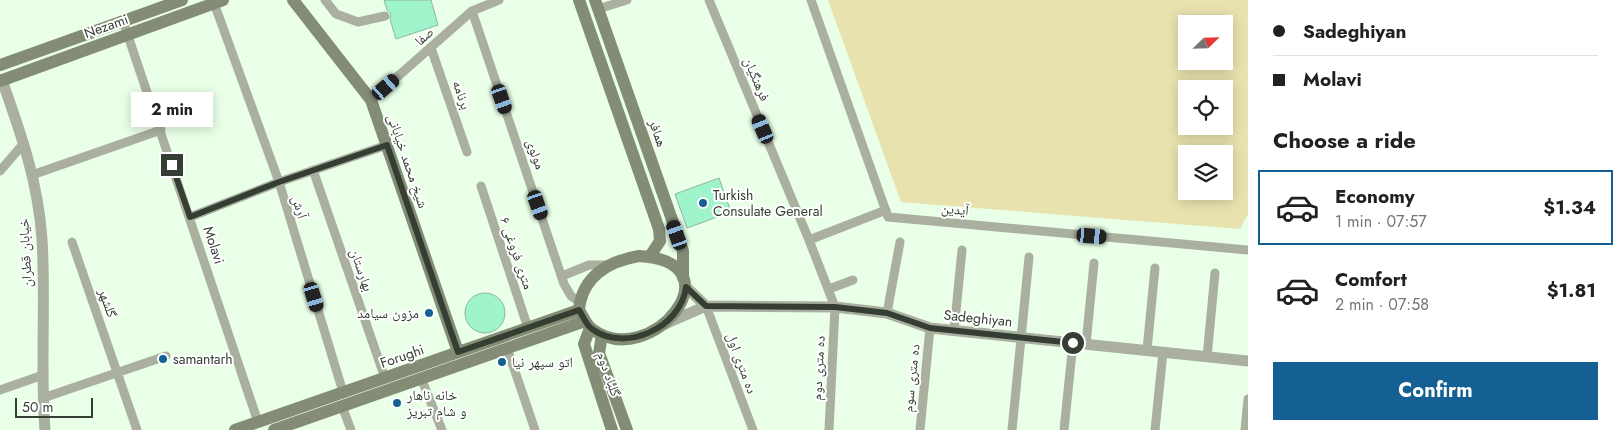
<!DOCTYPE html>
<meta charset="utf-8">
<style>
:root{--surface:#fff;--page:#f6f6f6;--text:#202124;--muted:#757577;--line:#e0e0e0;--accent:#145f93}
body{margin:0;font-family:Jost,"Noto Naskh Arabic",sans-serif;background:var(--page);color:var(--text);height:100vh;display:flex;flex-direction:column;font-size:19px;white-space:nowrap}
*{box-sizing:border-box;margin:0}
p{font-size:16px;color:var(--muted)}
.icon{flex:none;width:28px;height:28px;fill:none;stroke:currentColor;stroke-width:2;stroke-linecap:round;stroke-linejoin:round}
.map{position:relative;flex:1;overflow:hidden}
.sheet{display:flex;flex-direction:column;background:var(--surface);width:375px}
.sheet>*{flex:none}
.hud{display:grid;align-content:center;height:110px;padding:0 25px;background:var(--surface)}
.needle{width:32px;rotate:67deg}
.buttons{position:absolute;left:1178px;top:15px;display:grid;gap:10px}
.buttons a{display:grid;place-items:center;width:55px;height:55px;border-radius:0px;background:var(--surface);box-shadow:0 2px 12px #0003;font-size:25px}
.scale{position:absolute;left:15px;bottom:12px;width:78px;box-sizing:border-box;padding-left:5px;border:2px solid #343e33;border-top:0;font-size:14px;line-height:18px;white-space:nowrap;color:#343e33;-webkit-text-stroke:4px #fff;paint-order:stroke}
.end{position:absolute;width:22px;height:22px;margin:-11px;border:6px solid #343e33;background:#fff;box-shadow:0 0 0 2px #fff}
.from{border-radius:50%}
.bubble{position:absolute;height:35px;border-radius:0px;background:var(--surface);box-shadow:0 2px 12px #0003;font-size:16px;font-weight:700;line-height:35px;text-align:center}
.car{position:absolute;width:15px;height:30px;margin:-15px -8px;border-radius:6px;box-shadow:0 0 4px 1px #0007;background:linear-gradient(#222 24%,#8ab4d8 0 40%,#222 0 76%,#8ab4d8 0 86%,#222 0)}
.hud b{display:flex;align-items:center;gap:18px;height:48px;font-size:19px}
.hud b+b{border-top:1px solid var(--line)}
.hud i{width:12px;height:12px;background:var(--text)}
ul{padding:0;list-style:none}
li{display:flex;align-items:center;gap:15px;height:75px;margin:0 10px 8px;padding:0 15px;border:2px solid transparent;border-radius:0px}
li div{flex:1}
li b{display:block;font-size:19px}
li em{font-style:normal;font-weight:700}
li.current{border-color:var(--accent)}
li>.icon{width:45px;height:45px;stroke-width:1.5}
h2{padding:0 25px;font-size:22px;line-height:60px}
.button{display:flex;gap:10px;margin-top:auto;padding:10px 25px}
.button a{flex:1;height:58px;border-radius:0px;background:var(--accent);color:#fff;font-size:20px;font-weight:700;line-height:58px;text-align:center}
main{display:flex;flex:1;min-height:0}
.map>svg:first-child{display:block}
.green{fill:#e8e3ae;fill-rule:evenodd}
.building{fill:#9ff4cc;stroke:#8fb4a2}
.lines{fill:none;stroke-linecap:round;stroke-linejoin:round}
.minor{stroke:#aaafa0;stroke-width:9}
.tertiary{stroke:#aaafa0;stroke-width:11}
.secondary{stroke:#848c76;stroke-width:12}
.route{stroke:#343e33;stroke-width:6}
.poi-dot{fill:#145f93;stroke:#fff;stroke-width:2}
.labels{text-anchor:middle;stroke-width:4;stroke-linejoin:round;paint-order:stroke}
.street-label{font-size:14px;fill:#343e33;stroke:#fff}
.poi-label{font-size:14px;fill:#343e33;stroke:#fff;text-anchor:start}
</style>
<main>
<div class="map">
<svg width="1248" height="430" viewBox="0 0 1248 430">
<rect width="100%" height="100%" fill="#e9ffe7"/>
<!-- green -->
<path class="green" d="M 828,0 L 1248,0 L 1248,214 L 1240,229 L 901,202 ZM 1186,24 L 1224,24 L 1224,61 L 1186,61 ZM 1186,89 L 1224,89 L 1224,126 L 1186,126 ZM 1186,154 L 1224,154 L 1224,191 L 1186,191 Z"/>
<!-- building -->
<path class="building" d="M 384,0 L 431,0 L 438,25 L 396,39 L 390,19 L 391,14 L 387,10 Z
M 719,178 L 731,212 L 687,228 L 675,194 Z
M465 313a20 20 0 1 1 40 0a20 20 0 1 1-40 0Z"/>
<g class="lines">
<!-- minor -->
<path class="minor" d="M 325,0 L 336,14 L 358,22 L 385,16
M 709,0 L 809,240 L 835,307 L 829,430
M 811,0 L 888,217 L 1248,250
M 214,3 L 279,182 L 343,392
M 598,9 L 627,0
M 472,11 L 564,284 L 571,296 L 580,302
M 123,21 L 258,422
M 431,48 L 467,152
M 371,100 L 472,11 L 499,0
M 313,170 L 385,378
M 0,171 L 24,143
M 32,175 L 161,130
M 481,186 L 528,328
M 190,217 L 279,182 L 387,145
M 809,240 L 886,210
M 72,242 L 137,430
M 562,276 L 589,265 L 609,265
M 829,289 L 853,280
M 706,306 L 753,430
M 887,313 L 900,242
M 954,331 L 962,250
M 1086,344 L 1094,263
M 507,348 L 535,430
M 1147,350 L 1155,268
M 1207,357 L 1215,273
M 421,378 L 442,430
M 0,390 L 43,375
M 43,398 L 166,356
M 342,406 L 351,430
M 920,430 L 930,328
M 1012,430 L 1029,257
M 1064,430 L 1073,343
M 1155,430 L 1163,352
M 1245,430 L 1248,399"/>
<!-- tertiary -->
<path class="tertiary" d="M 2,80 C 21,134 38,181 42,239 C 46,303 40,366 45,430
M 686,287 L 706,306
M 665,324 L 706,306 L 835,307 L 887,313 L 930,328 L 1248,361"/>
<!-- secondary -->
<path class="secondary" d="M 293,0 L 371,100 L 458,352
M 579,0 L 659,229 L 660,241 L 650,256
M 595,0 L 683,251 L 683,278
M 0,65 L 182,0
M 0,81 L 223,0
M 639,256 C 741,262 650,373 592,329 C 586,325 583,316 579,310 C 582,277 608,261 639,256 Z
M 590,328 L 584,344 L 612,430
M 602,335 L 599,353 L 627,430
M 235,430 L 579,310
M 274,430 L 585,321"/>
</g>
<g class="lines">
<!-- route -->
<path class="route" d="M 172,165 L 190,217 L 279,182 L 387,145 L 458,352 L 579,310 C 583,316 586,325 592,329 C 625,353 681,328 686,287 L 706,306 L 835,307 L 887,313 L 930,328 L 1073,343"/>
</g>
<!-- markers -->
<g class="poi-dot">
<circle cx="703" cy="203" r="5"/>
<circle cx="429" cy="313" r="5"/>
<circle cx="163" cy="359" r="5"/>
<circle cx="502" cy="362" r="5"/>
<circle cx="397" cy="403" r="5"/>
</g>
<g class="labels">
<!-- street labels -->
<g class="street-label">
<text transform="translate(106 26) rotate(-20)" y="5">Nezami</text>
<text transform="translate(424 36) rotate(-42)" y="5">صفا</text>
<text transform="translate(757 79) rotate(67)" y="5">فرهنگیان</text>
<text transform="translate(462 95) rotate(71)" y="5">برنامه</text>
<text transform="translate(658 133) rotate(71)" y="5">همافر</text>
<text transform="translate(536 154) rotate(71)" y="5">مولوی</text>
<text transform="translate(408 161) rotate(71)" y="5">شیخ محمد خیابانی</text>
<text transform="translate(300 207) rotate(73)" y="5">آرش</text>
<text transform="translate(955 209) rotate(5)" y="5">آیدین</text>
<text transform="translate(214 245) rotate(72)" y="5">Molavi</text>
<text transform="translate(25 253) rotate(-93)" y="5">خیابان قطران</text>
<text transform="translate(517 253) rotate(71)" y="5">۶ متری فروغی</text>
<text transform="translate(362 270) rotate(71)" y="5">بهارستان</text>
<text transform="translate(108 303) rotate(71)" y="5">گلشهر</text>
<text transform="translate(978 318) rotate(6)" y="5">Sadeghiyan</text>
<text transform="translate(402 356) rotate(-19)" y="5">Forughi</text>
<text transform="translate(742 363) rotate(70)" y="5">ده متری اول</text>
<text transform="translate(818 368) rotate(-87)" y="5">ده متری دوم</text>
<text transform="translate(609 374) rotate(71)" y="5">گلباد دوم</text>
<text transform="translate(911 378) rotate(-84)" y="5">ده متری سوم</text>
</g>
<!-- poi labels -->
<g class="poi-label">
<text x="713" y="200">Turkish<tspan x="713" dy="16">Consulate General</tspan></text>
<text x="419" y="318" text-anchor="end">مزون سیامد</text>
<text x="173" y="364">samantarh</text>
<text x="512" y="367">اتو سپهر نیا</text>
<text x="407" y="400">خانه ناهار<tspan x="407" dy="16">و شام تبریز</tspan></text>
</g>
</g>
</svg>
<div class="buttons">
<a><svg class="needle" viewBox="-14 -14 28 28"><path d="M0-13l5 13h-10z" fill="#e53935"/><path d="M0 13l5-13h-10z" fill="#757577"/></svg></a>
<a><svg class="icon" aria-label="locate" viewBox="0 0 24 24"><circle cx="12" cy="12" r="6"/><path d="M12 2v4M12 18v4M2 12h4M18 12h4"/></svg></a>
<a><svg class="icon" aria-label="layers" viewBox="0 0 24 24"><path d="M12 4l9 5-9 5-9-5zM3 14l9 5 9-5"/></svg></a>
</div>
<div class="scale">50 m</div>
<i class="end from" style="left:1073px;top:343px"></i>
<i class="end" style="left:172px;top:165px"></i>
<div class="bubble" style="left:131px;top:92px;width:82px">2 min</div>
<i class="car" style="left:386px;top:87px;rotate:49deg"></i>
<i class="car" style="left:502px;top:99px;rotate:161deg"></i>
<i class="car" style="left:763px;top:129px;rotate:337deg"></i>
<i class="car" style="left:538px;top:205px;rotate:161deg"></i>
<i class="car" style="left:677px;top:235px;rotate:341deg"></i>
<i class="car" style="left:1092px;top:236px;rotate:95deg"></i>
<i class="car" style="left:314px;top:297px;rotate:163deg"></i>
</div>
<section class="sheet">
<div class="hud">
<b><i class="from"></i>Sadeghiyan</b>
<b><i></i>Molavi</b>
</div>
<h2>Choose a ride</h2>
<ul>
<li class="current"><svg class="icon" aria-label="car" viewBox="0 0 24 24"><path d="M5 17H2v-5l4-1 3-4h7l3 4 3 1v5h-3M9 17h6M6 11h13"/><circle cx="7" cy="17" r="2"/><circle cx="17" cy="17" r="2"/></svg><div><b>Economy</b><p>1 min · 07:57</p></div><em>$1.34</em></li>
<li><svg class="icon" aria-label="car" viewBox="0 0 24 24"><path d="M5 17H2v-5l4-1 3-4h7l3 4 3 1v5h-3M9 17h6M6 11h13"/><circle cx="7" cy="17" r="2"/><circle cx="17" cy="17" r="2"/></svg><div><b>Comfort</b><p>2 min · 07:58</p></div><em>$1.81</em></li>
</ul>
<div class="button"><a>Confirm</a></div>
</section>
</main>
